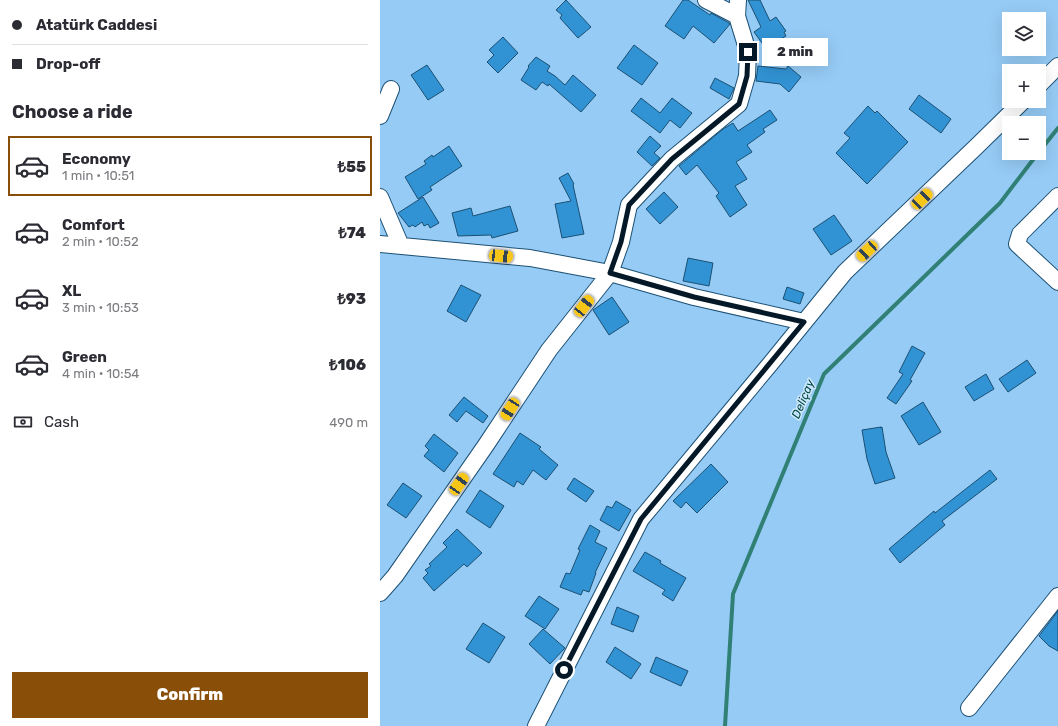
<!DOCTYPE html>
<meta charset="utf-8">
<style>
:root{--surface:#fff;--page:#f7f7f7;--text:#2b2b33;--muted:#7c7c81;--line:#e1e1e2;--accent:#894f08}
body{margin:0;font-family:Rubik,sans-serif;background:var(--page);color:var(--text);height:100vh;display:flex;flex-direction:column;font-size:15px;white-space:nowrap}
*{box-sizing:border-box;margin:0}
p{font-size:13px;color:var(--muted)}
.icon{flex:none;width:22px;height:22px;fill:none;stroke:currentColor;stroke-width:2;stroke-linecap:round;stroke-linejoin:round}
.map{position:relative;flex:1;overflow:hidden}
.sheet{display:flex;flex-direction:column;background:var(--surface);width:380px}
.sheet>*{flex:none}
.banner{display:grid;align-content:center;height:88px;padding:0 12px;background:var(--surface)}
.controls{position:absolute;left:622px;top:12px;display:grid;gap:8px}
.controls a{display:grid;place-items:center;width:44px;height:44px;border-radius:0px;background:var(--surface);box-shadow:0 4px 16px #0002;font-size:20px}
.end{position:absolute;width:18px;height:18px;margin:-9px;border:5px solid #041827;background:#fff;box-shadow:0 0 0 2px #fff}
.from{border-radius:50%}
.bubble{position:absolute;height:28px;border-radius:0px;background:var(--surface);box-shadow:0 4px 16px #0002;font-size:13px;font-weight:800;line-height:28px;text-align:center}
.car{position:absolute;width:12px;height:24px;margin:-12px -6px;border-radius:5px;box-shadow:0 0 3px 1px #0007;background:linear-gradient(#f5c518 24%,#345 0 40%,#f5c518 0 76%,#345 0 86%,#f5c518 0)}
.banner b{display:flex;align-items:center;gap:14px;height:38px;font-size:15px}
.banner b+b{border-top:1px solid var(--line)}
.banner i{width:10px;height:10px;background:var(--text)}
ul{padding:0;list-style:none}
li{display:flex;align-items:center;gap:12px;height:60px;margin:0 8px 6px;padding:0 4px;border:2px solid transparent;border-radius:0px}
li div{flex:1}
li b{display:block;font-size:15px}
li em{font-style:normal;font-weight:800}
li.active{border-color:var(--accent)}
li>.icon{width:36px;height:36px;stroke-width:1.5}
h2{padding:0 12px;font-size:18px;line-height:48px}
.pay{display:flex;align-items:center;gap:10px;height:44px;padding:0 12px;font-size:15px}
.pay p{margin-inline-start:auto}
.cta{display:flex;gap:8px;margin-top:auto;padding:8px 12px}
.cta a{flex:1;height:46px;border-radius:0px;background:var(--accent);color:#fff;font-size:16px;font-weight:800;line-height:46px;text-align:center}
main{display:flex;flex:1;min-height:0}
.map>svg:first-child{display:block}
.lines{fill:none;stroke-linecap:round;stroke-linejoin:round}
.stream{stroke:#308075;stroke-width:4}
.building{fill:#3193d4;stroke:#1b5073}
.minor-casing{stroke:#1c5074;stroke-width:18}
.minor{stroke:#fff;stroke-width:16}
.route{stroke:#041827;stroke-width:5}
.labels{text-anchor:middle;stroke-width:3;stroke-linejoin:round;paint-order:stroke}
.water-label{font-size:12px;font-style:italic;fill:#00473f;stroke:#cee9fe}
</style>
<main>
<section class="sheet">
<div class="banner">
<b><i class="from"></i>Atatürk Caddesi</b>
<b><i></i>Drop-off</b>
</div>
<h2>Choose a ride</h2>
<ul>
<li class="active"><svg class="icon" aria-label="car" viewBox="0 0 24 24"><path d="M5 17H2v-5l4-1 3-4h7l3 4 3 1v5h-3M9 17h6M6 11h13"/><circle cx="7" cy="17" r="2"/><circle cx="17" cy="17" r="2"/></svg><div><b>Economy</b><p>1 min · 10:51</p></div><em>₺55</em></li>
<li><svg class="icon" aria-label="car" viewBox="0 0 24 24"><path d="M5 17H2v-5l4-1 3-4h7l3 4 3 1v5h-3M9 17h6M6 11h13"/><circle cx="7" cy="17" r="2"/><circle cx="17" cy="17" r="2"/></svg><div><b>Comfort</b><p>2 min · 10:52</p></div><em>₺74</em></li>
<li><svg class="icon" aria-label="car" viewBox="0 0 24 24"><path d="M5 17H2v-5l4-1 3-4h7l3 4 3 1v5h-3M9 17h6M6 11h13"/><circle cx="7" cy="17" r="2"/><circle cx="17" cy="17" r="2"/></svg><div><b>XL</b><p>3 min · 10:53</p></div><em>₺93</em></li>
<li><svg class="icon" aria-label="car" viewBox="0 0 24 24"><path d="M5 17H2v-5l4-1 3-4h7l3 4 3 1v5h-3M9 17h6M6 11h13"/><circle cx="7" cy="17" r="2"/><circle cx="17" cy="17" r="2"/></svg><div><b>Green</b><p>4 min · 10:54</p></div><em>₺106</em></li>
</ul>
<div class="pay"><svg class="icon" aria-label="cash" viewBox="0 0 24 24"><path d="M3 7h18v10H3z"/><circle cx="12" cy="12" r="2"/></svg>Cash<p>490 m</p></div>
<div class="cta"><a>Confirm</a></div>
</section>
<div class="map">
<svg width="678" height="726" viewBox="0 0 678 726">
<rect width="100%" height="100%" fill="#96cbf5"/>
<g class="lines">
<!-- stream -->
<path class="stream" d="M 659,152 L 678,128
M 345,726 L 353,594 L 444,374 L 620,203 L 658,153"/>
</g>
<!-- building -->
<path class="building" d="M 186,0 L 211,27 L 198,38 L 180,18 L 182,15 L 176,10 Z
M 303,0 L 308,0 L 330,15 L 331,13 L 349,23 L 350,24 L 334,43 L 313,26 L 304,39 L 285,26 Z
M 368,0 L 380,0 L 390,21 L 396,17 L 406,31 L 404,32 L 406,36 L 396,42 L 397,43 L 387,50 L 374,32 L 381,27 Z
M 123,37 L 138,53 L 118,73 L 107,62 L 114,55 L 109,50 Z
M 254,45 L 278,63 L 262,85 L 237,68 Z
M 156,57 L 170,66 L 167,71 L 175,76 L 185,85 L 193,75 L 216,95 L 201,112 L 169,84 L 168,86 L 162,82 L 156,90 L 141,80 L 149,67 L 148,66 Z
M 47,65 L 64,90 L 48,100 L 31,75 Z
M 378,66 L 406,69 L 408,66 L 421,77 L 409,92 L 400,84 L 376,81 Z
M 335,78 L 354,88 L 349,99 L 330,88 Z
M 539,95 L 571,119 L 561,133 L 529,109 Z
M 261,98 L 280,113 L 292,98 L 312,113 L 300,128 L 290,120 L 280,133 L 251,111 Z
M 488,106 L 495,113 L 497,111 L 528,142 L 487,184 L 456,153 L 470,138 L 464,133 Z
M 390,110 L 397,120 L 383,129 L 385,132 L 367,145 L 372,152 L 356,162 L 367,179 L 355,186 L 367,205 L 350,217 L 336,196 L 339,193 L 317,165 L 306,175 L 299,166 L 343,129 L 353,123 L 358,131 Z
M 270,136 L 281,146 L 274,153 L 280,158 L 272,166 L 257,152 Z
M 69,146 L 82,166 L 50,187 L 52,190 L 38,199 L 25,177 L 46,164 L 44,161 L 52,155 L 53,157 Z
M 188,173 L 194,184 L 193,185 L 204,234 L 182,238 L 175,204 L 191,201 L 179,178 Z
M 284,192 L 298,207 L 280,224 L 266,209 Z
M 43,197 L 59,223 L 50,228 L 48,224 L 44,226 L 42,222 L 35,227 L 33,225 L 29,227 L 18,213 Z
M 130,206 L 138,231 L 112,238 L 111,235 L 78,236 L 72,213 L 91,208 L 93,216 Z
M 454,215 L 472,241 L 451,255 L 433,229 Z
M 308,258 L 333,263 L 329,286 L 303,281 Z
M 81,285 L 101,295 L 86,322 L 67,311 Z
M 407,287 L 424,293 L 420,304 L 403,299 Z
M 232,297 L 249,322 L 229,335 L 213,310 Z
M 532,346 L 545,353 L 530,380 L 532,381 L 516,404 L 507,398 L 523,374 L 519,372 Z
M 647,360 L 656,373 L 628,392 L 619,379 Z
M 606,374 L 614,389 L 594,401 L 585,387 Z
M 84,397 L 108,416 L 103,423 L 86,411 L 77,422 L 69,415 Z
M 543,402 L 561,432 L 539,445 L 521,416 Z
M 501,427 L 500,428 L 502,427 L 506,452 L 515,478 L 495,484 L 487,459 L 482,430 Z
M 140,433 L 161,447 L 159,449 L 178,465 L 166,480 L 153,470 L 143,485 L 137,481 L 134,487 L 113,474 Z
M 54,434 L 78,453 L 64,472 L 44,456 L 49,450 L 45,446 Z
M 331,464 L 348,482 L 317,513 L 306,502 L 301,508 L 293,501 Z
M 610,470 L 617,479 L 562,521 L 565,525 L 520,563 L 509,549 L 554,511 L 555,513 Z
M 194,478 L 214,491 L 206,502 L 187,489 Z
M 23,483 L 42,496 L 26,518 L 7,505 Z
M 100,490 L 124,506 L 110,528 L 86,512 Z
M 236,501 L 251,510 L 239,531 L 220,520 L 227,506 L 232,508 Z
M 210,525 L 220,531 L 215,542 L 227,548 L 215,573 L 216,573 L 209,592 L 203,590 L 201,595 L 180,587 L 186,573 L 190,574 L 200,550 L 198,549 Z
M 77,529 L 102,553 L 87,567 L 84,564 L 54,591 L 43,578 L 48,573 L 45,570 L 51,566 L 49,564 L 67,547 L 63,543 Z
M 265,552 L 281,561 L 280,563 L 306,578 L 293,601 L 282,594 L 285,590 L 253,571 Z
M 159,596 L 179,609 L 165,629 L 145,616 Z
M 237,607 L 259,616 L 253,632 L 231,624 Z
M 678,611 L 678,651 L 669,646 L 659,636 Z
M 103,623 L 125,637 L 109,663 L 86,649 Z
M 163,629 L 185,648 L 170,664 L 149,644 Z
M 235,647 L 261,664 L 251,679 L 226,662 Z
M 276,657 L 308,671 L 301,686 L 270,672 Z"/>
<g class="lines">
<!-- minor casing -->
<g class="minor-casing">
<path id="minor" d="M 326,0 L 357,16
M 659,85 L 678,66
M 0,116 L 11,89
M 678,196 L 640,234 L 637,244 L 678,282
M 0,197 L 21,246
M 0,244 L 150,258 L 230,273 L 314,297 L 424,322
M 0,593 L 15,576 L 106,445 L 169,350 L 230,273 L 241,242 L 249,205 L 292,159 L 359,104 L 367,76 L 368,52 L 357,16 L 358,0
M 589,708 L 678,596
M 156,726 L 261,519 L 391,363 L 465,272 L 597,146 L 643,101"/>
</g>
<!-- minor -->
<use href="#minor" class="minor"/>
</g>
<g class="lines">
<!-- route -->
<path class="route" d="M 184,670 L 261,519 L 424,322 L 314,297 L 230,273 L 241,242 L 249,205 L 292,159 L 359,104 L 367,76 L 368,52"/>
</g>
<g class="labels">
<!-- water labels -->
<g class="water-label">
<text transform="translate(423 399) rotate(-67)" y="4">Deliçay</text>
</g>
</g>
</svg>
<div class="controls">
<a><svg class="icon" aria-label="layers" viewBox="0 0 24 24"><path d="M12 4l9 5-9 5-9-5zM3 14l9 5 9-5"/></svg></a>
<a>+</a>
<a>−</a>
</div>
<i class="end from" style="left:184px;top:670px"></i>
<i class="end" style="left:368px;top:52px"></i>
<div class="bubble" style="left:382px;top:38px;width:66px">2 min</div>
<i class="car" style="left:542px;top:199px;rotate:46deg"></i>
<i class="car" style="left:487px;top:251px;rotate:227deg"></i>
<i class="car" style="left:121px;top:256px;rotate:96deg"></i>
<i class="car" style="left:204px;top:306px;rotate:38deg"></i>
<i class="car" style="left:130px;top:409px;rotate:213deg"></i>
<i class="car" style="left:79px;top:484px;rotate:35deg"></i>
</div>
</main>
